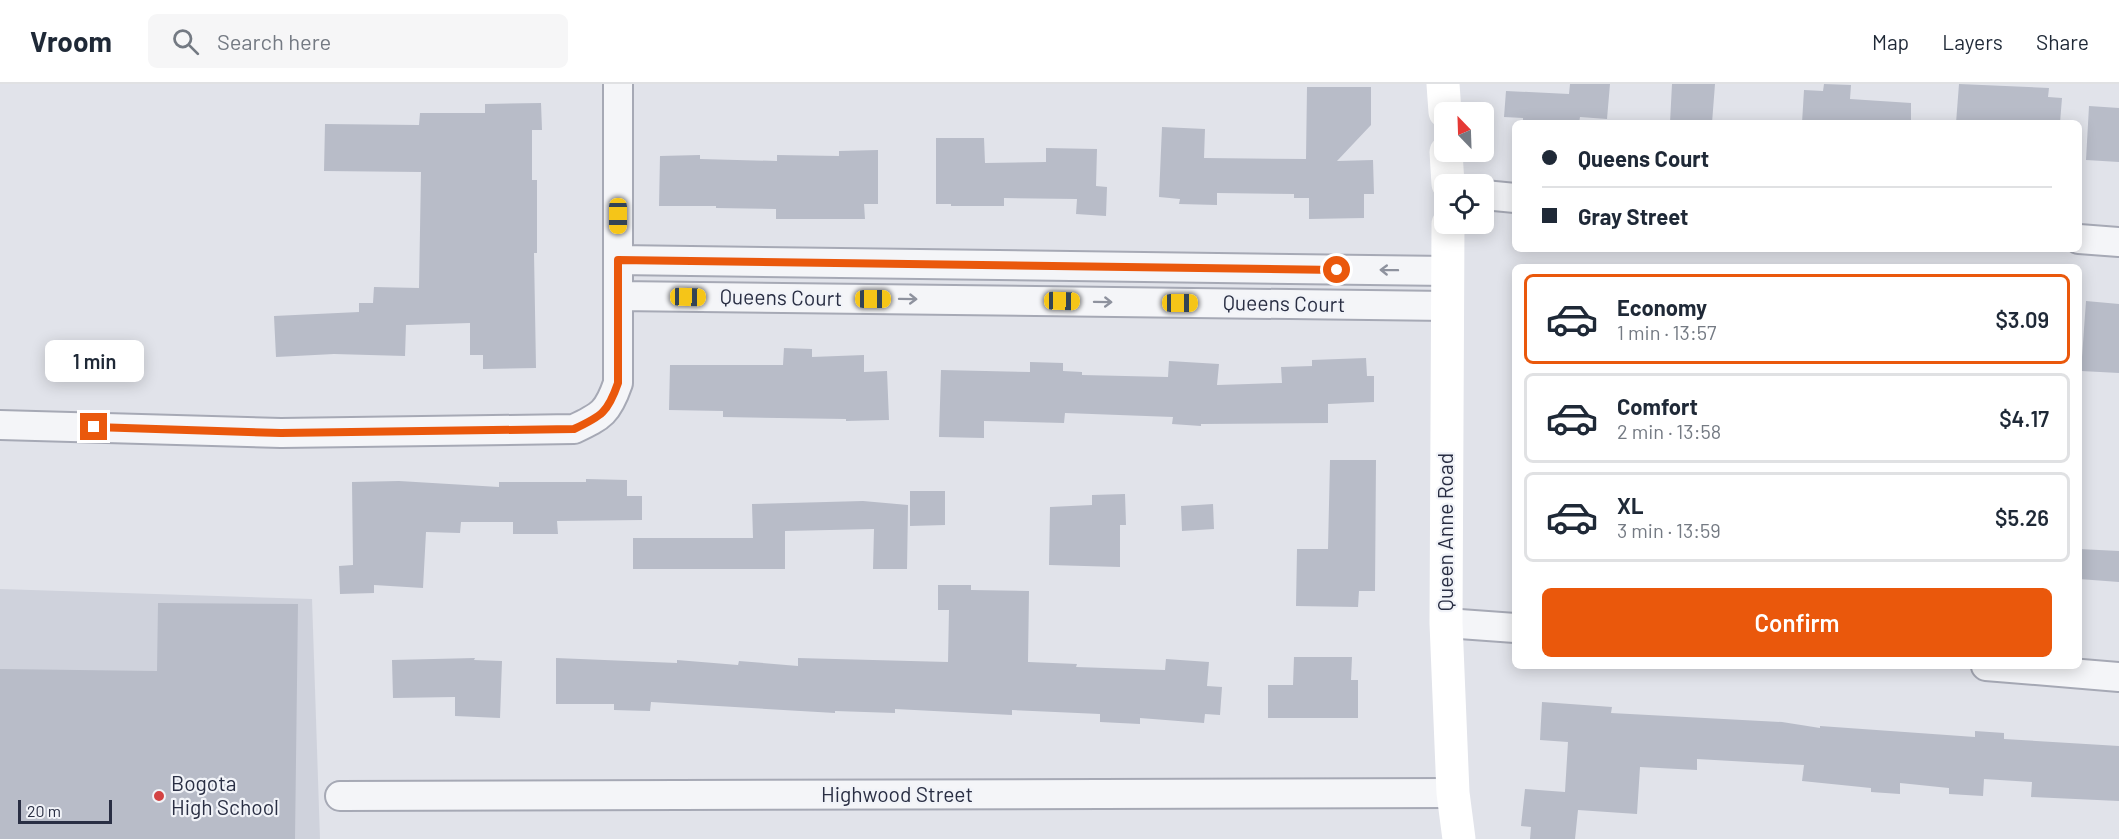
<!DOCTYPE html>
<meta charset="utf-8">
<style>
:root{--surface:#fff;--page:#f6f6f7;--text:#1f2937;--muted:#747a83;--line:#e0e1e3;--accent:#ea580c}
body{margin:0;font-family:Barlow,sans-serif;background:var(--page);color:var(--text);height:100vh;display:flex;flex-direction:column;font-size:22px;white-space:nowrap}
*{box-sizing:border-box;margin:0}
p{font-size:20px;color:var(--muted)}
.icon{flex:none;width:33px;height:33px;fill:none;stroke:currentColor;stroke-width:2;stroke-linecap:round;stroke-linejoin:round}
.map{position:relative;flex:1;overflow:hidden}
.side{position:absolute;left:1512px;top:180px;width:570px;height:405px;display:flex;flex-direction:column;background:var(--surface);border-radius:9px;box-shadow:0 3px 15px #0003}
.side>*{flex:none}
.guide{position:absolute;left:1512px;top:36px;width:570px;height:132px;border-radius:9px;box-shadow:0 3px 15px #0003;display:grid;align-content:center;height:132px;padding:0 30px;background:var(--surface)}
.needle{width:39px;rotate:337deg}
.controls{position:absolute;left:1434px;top:18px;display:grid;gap:12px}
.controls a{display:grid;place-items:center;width:60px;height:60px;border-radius:9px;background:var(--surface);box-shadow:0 3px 15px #0003;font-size:30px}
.scale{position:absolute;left:18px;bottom:15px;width:94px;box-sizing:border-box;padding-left:6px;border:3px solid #292e43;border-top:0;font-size:16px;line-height:21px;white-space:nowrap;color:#292e43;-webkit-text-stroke:4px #f1f3f8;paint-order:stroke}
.end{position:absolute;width:27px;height:27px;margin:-14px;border:8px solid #ea580c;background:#fff;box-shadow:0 0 0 3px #fff}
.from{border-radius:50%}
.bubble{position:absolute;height:42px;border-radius:9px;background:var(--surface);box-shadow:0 3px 15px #0003;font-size:20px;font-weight:600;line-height:42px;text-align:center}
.car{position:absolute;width:18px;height:36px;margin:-18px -9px;border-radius:8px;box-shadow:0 0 4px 2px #0007;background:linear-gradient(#f5c518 24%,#345 0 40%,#f5c518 0 76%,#345 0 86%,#f5c518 0)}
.guide b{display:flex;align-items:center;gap:21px;height:57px;font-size:22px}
.guide b+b{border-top:2px solid var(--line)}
.guide i{width:15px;height:15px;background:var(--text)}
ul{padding:10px 0 0;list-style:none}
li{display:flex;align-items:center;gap:18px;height:90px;margin:0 12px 9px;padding:0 18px;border:3px solid var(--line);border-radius:9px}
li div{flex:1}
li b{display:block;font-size:22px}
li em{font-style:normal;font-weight:600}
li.on{border-color:var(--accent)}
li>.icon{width:54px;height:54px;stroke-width:1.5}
.action{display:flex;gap:12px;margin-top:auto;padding:12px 30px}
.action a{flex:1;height:69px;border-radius:9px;background:var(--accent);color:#fff;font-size:24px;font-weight:600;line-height:69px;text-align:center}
header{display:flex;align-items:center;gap:36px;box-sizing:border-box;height:84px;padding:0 30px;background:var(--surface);border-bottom:2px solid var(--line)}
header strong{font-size:28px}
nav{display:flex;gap:33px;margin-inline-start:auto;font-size:21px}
.search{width:420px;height:54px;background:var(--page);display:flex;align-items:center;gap:15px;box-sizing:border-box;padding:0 21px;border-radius:9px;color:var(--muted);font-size:22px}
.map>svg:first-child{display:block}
.built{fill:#cfd2dc}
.building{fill:#b8bcc8}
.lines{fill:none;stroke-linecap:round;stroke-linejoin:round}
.street-casing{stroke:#a6a9b5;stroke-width:32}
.street{stroke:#f4f5f8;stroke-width:28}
.secondary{stroke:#fff;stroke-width:33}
.oneway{stroke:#8e929e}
.route{stroke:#ea580c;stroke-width:8}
.poi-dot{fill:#d34343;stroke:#f1f3f8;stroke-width:2}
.labels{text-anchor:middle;stroke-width:4.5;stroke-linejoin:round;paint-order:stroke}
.street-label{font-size:21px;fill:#292e43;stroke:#f1f3f8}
.poi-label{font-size:21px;fill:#292e43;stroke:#f1f3f8;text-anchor:start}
</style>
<header>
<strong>Vroom</strong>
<div class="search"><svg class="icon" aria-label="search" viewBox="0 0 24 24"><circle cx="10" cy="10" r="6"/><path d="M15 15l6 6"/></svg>Search here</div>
<nav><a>Map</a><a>Layers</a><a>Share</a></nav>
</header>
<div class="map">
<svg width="2119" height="755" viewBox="0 0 2119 755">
<rect width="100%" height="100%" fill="#e1e3ea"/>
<!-- built -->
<path class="built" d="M 0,505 L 312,515 L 320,755 L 0,755 Z"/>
<!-- building -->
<path class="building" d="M 1570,0 L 1610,0 L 1607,35 L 1580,33 L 1579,39 L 1523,39 L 1523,34 L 1504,33 L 1506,7 L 1569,10 Z
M 1672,0 L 1715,0 L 1712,39 L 1670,39 Z
M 1824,0 L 1851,1 L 1850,15 L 1911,19 L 1911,39 L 1802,39 L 1804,6 L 1823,7 Z
M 1959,0 L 2049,4 L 2048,13 L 2062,14 L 2060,39 L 1956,39 Z
M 1307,3 L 1371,3 L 1371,41 L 1337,77 L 1373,76 L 1374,110 L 1364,110 L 1364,134 L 1309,135 L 1309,114 L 1294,114 L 1294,110 L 1217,109 L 1217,121 L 1179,120 L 1180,115 L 1159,113 L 1162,43 L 1205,45 L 1204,74 L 1306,75 Z
M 541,19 L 542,46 L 532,46 L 532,96 L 537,96 L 537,169 L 534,169 L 536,284 L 483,285 L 483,271 L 470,271 L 470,239 L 406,241 L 405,272 L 334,270 L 276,273 L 274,232 L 359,228 L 359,219 L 373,219 L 374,203 L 419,204 L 421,88 L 324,87 L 325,40 L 419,41 L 420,29 L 485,29 L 485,20 Z
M 2089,22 L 2119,24 L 2119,78 L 2086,76 Z
M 936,54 L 984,54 L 985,79 L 1046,78 L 1046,64 L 1097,65 L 1096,102 L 1107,103 L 1106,132 L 1076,130 L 1077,115 L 1004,114 L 1004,122 L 951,122 L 951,120 L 936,120 Z
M 878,66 L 878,120 L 864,120 L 865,135 L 776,135 L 776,125 L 716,124 L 716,122 L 659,122 L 660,72 L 700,71 L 700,75 L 777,77 L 777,71 L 839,72 L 839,67 Z
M 2086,217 L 2119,220 L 2119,289 L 2081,287 Z
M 784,264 L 812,265 L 812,273 L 864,271 L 864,288 L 887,287 L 889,336 L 846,337 L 846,335 L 723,333 L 723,327 L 669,326 L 670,281 L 783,281 Z
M 1366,274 L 1367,292 L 1374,292 L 1374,318 L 1328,320 L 1328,339 L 1201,340 L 1201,342 L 1172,340 L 1173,333 L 1065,329 L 1064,339 L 984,337 L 984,354 L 939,353 L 941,286 L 1030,288 L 1030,278 L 1063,279 L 1063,287 L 1082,288 L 1082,291 L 1168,293 L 1169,277 L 1219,280 L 1217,301 L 1282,299 L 1281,283 L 1312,282 L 1312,276 Z
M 1330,376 L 1376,376 L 1375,507 L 1359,507 L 1358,523 L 1296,522 L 1297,465 L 1328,465 Z
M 586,395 L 627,396 L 627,412 L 642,412 L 642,436 L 557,437 L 558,450 L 513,450 L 513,438 L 461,438 L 460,449 L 426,448 L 423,504 L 374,501 L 374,509 L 340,510 L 339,482 L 353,481 L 352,398 L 399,397 L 499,403 L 499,398 L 586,398 Z
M 910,407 L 945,407 L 945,441 L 910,442 Z
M 1125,410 L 1126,441 L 1120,441 L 1120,483 L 1049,481 L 1050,423 L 1092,421 L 1092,411 Z
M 863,417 L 908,421 L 907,485 L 873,485 L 874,445 L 785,447 L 785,485 L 633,485 L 633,454 L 753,454 L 752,420 Z
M 1213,420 L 1214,445 L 1182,447 L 1181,422 Z
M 2079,465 L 2119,467 L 2119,498 L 2079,495 Z
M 938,501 L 971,501 L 971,506 L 1029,507 L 1028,578 L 1077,580 L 1076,583 L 1165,586 L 1166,575 L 1209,578 L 1207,602 L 1222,603 L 1220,631 L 1205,630 L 1204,639 L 1140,634 L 1140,640 L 1100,638 L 1100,630 L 1012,626 L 1012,631 L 895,625 L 895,629 L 835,627 L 835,629 L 651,618 L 650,627 L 614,626 L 614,620 L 556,620 L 556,574 L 677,579 L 677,576 L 738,581 L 739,577 L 798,582 L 798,574 L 948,578 L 949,526 L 938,526 Z
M 158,519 L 298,520 L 295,755 L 0,755 L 0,585 L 157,587 Z
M 1294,573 L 1352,573 L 1351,596 L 1358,596 L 1358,634 L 1268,634 L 1268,601 L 1293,601 Z
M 475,574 L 474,576 L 502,577 L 500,634 L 455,632 L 455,613 L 393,614 L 392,576 Z
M 1542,618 L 1612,623 L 1611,629 L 1782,638 L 1820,644 L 1820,642 L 1975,653 L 1975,647 L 2004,649 L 2004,655 L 2119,662 L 2119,717 L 2031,713 L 2032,698 L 1984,695 L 1983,712 L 1949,710 L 1949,704 L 1900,699 L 1900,710 L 1871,708 L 1871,704 L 1802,697 L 1804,681 L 1697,675 L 1697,686 L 1640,683 L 1637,730 L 1578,726 L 1575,755 L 1530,755 L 1531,743 L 1521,742 L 1525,705 L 1565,708 L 1568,658 L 1540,656 Z"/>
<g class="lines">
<!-- street casing -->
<g class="street-casing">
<path id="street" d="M 1484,111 L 1515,114
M 2079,155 L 2119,158
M 618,176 L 1448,187
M 618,212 L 1447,222
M 0,341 L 281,349 L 574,345 C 602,332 608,328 618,299 L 618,0
M 1446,539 L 1515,544
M 1986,582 L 2119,593
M 340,712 L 1453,709"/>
</g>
<!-- street -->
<use href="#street" class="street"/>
<!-- secondary -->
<path class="secondary" d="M 1443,0 L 1445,28
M 1446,68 L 1448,100
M 1448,140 L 1446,539 L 1453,709 L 1459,755"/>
</g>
<!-- one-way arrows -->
<defs><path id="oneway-shaft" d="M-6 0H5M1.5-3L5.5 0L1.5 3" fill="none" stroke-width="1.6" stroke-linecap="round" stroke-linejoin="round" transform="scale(1.5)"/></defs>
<g class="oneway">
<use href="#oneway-shaft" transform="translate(1389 186) rotate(-179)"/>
<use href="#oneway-shaft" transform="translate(908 215) rotate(1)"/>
<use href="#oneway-shaft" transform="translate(1103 218) rotate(1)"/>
</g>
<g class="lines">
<!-- route -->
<path class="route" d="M 94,343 L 281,349 L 574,345 C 602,332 608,328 618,299 L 618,176 L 1337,186"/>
</g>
<!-- markers -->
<circle class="poi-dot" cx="159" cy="712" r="6"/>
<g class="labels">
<!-- street labels -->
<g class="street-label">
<text transform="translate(781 214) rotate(1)" y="7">Queens Court</text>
<text transform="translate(1284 220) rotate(1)" y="7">Queens Court</text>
<text transform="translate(1446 448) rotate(-90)" y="7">Queen Anne Road</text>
<text x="897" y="718">Highwood Street</text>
</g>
<!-- poi labels -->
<g class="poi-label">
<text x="171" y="707">Bogota<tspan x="171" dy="24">High School</tspan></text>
</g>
</g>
</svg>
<div class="controls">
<a><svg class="needle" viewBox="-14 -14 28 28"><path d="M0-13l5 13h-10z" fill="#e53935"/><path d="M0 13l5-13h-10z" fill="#747a83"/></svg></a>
<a><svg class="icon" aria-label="locate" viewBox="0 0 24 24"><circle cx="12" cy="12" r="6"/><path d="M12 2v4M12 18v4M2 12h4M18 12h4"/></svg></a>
</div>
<div class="scale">20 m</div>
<i class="end from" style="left:1337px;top:186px"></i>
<i class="end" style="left:94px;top:343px"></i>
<div class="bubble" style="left:45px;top:256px;width:99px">1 min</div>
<i class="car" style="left:618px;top:132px;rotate:180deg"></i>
<i class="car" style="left:688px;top:213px;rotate:91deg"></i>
<i class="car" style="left:873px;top:215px;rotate:90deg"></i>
<i class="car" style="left:1062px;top:217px;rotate:91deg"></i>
<i class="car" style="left:1180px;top:219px;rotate:90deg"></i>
<div class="guide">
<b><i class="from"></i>Queens Court</b>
<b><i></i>Gray Street</b>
</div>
<section class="side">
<ul>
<li class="on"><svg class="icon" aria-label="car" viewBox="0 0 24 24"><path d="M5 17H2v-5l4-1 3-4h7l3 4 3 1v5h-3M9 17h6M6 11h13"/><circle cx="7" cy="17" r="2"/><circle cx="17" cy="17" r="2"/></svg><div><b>Economy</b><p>1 min · 13:57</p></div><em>$3.09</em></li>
<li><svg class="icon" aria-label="car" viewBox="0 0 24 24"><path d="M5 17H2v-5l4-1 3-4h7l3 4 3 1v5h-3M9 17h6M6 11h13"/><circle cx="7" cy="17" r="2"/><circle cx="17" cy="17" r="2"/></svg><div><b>Comfort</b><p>2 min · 13:58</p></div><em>$4.17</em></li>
<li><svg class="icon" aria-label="car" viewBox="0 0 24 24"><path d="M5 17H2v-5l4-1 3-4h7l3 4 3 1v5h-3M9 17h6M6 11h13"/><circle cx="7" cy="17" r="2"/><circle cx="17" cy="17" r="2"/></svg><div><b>XL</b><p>3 min · 13:59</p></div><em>$5.26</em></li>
</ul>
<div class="action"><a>Confirm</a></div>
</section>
</div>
